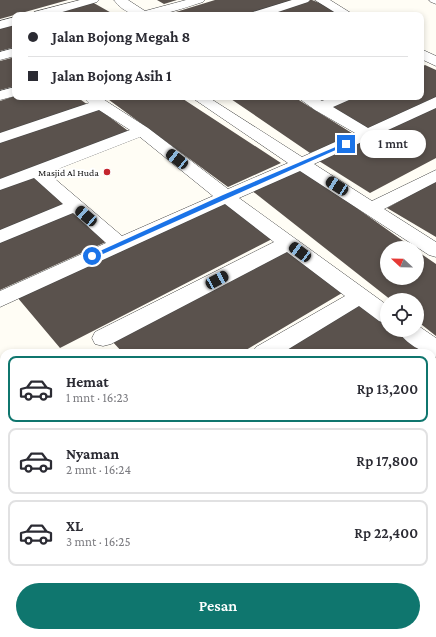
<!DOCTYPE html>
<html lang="id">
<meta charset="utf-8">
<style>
:root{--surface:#fff;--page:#f2f2f3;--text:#2b2b33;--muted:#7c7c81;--line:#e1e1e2;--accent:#0f766e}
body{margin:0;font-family:"Crimson Pro",serif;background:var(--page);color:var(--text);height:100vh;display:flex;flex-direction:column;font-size:15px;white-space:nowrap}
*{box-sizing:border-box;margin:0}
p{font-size:13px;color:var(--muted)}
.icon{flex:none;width:22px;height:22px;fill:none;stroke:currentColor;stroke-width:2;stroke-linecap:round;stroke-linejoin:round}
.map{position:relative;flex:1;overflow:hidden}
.sheet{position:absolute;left:0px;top:349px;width:436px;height:288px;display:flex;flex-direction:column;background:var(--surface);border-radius:12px 12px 0 0;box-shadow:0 2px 6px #0003}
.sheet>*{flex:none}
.guide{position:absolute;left:12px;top:12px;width:412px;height:88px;border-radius:8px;box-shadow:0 2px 6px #0003;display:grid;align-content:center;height:88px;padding:0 16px;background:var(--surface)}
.needle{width:26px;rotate:292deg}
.controls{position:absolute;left:380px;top:241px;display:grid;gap:8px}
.controls a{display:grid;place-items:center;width:44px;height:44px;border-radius:50%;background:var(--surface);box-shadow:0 2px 6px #0003;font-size:20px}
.end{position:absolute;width:18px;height:18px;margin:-9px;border:5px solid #1a73e8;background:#fff;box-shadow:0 0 0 2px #fff}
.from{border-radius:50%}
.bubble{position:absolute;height:28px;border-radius:14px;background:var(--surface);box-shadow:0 2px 6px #0003;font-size:13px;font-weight:600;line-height:28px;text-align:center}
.car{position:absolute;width:12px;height:24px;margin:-12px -6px;border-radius:5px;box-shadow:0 0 3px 1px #0007;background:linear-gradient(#222 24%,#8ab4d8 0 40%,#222 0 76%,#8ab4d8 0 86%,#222 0)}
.guide b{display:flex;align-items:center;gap:14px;height:38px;font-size:15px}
.guide b+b{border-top:1px solid var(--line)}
.guide i{width:10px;height:10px;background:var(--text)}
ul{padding:7px 0 0;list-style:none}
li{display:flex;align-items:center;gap:12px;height:66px;margin:0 8px 6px;padding:0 8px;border:2px solid var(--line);border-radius:8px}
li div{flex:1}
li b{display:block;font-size:15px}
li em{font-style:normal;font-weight:600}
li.active{border-color:var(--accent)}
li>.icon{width:36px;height:36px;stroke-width:1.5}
.primary-button{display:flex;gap:8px;margin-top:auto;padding:8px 16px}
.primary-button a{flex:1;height:46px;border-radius:24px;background:var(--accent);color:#fff;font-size:16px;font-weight:600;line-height:46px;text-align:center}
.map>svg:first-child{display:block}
.building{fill:#5a524d}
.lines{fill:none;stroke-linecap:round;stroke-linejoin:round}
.street-casing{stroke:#444;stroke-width:1}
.street{fill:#fff;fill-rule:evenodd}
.route{fill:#1a73e8}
.poi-dot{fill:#c4262e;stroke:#fff;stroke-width:1.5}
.labels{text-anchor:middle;stroke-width:4;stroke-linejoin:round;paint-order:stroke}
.far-poi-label{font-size:10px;fill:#111;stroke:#fff;text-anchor:end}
</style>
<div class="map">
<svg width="436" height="637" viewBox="0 0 436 637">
<rect width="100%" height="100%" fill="#fffdf5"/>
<!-- building -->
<path class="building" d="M 0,0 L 68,0 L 0,19 Z
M 157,0 L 177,0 L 164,4 Z
M 215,0 L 293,0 L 247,15 L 166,15 Z
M 308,0 L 312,0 L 346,14 L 262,15 Z
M 92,2 L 115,15 L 45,15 Z
M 15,23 L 15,47 L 0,51 L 0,27 Z
M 15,57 L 15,86 L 0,90 L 0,61 Z
M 425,65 L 436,70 L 436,97 L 364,130 L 324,108 L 349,97 L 421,97 L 421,67 Z
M 15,96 L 77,97 L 88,105 L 0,135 L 0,101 Z
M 105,97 L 180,97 L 281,163 L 228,187 Z
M 228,97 L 294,97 L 355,135 L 310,153 Z
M 436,106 L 436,158 L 370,193 L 319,161 Z
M 96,107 L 131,133 L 0,183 L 0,141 Z
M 302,169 L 413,248 L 387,248 L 387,278 L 417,278 L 417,251 L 436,264 L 436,336 L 417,321 L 417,300 L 391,300 L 251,190 Z
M 33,175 L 67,207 L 0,235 L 0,187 Z
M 436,181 L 436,237 L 387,208 Z
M 224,201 L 274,238 L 60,348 L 17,297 Z
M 73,210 L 106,242 L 0,290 L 0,240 Z
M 283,249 L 342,293 L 241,353 L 123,353 L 111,340 Z
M 359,303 L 387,324 L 387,330 L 395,330 L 425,353 L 278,353 Z
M 0,376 L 4,379 L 4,419 L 0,415 Z
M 436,382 L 436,524 L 432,527 L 432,385 Z
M 436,608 L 436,637 L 406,637 L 410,633 L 432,633 L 432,612 Z
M 276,633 L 317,633 L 313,637 L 280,637 Z"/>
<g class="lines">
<!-- street casing -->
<g class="street-casing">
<path id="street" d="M 80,0 L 99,0 L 97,2 L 52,15 L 32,15 L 34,12 Z
M 114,0 L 128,0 L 145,11 L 186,0 L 205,0 L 203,2 C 176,10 134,29 114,0 Z
M 292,0 L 310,0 L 308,2 L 269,15 L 251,15 L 253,12 Z
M 315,0 L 330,0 L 354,15 L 339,15 Z
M 429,0 L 436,0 L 436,4 L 431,2 Z
M 15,17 L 15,25 L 0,29 L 0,21 Z
M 15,48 L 15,56 L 0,60 L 0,52 Z
M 421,49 L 436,56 L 436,66 L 421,59 Z
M 15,87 L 15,96 L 0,100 L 0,91 Z
M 83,97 L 100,97 L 106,101 L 148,128 L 228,189 L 288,163 L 191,97 L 208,97 L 302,157 L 355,133 L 315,110 L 297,97 L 315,97 L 322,101 L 331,97 L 351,97 L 349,100 L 333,107 L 368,128 L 436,97 L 436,108 L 314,164 L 372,201 L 436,170 L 436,182 L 384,209 L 436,242 L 436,257 L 429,255 L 300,171 L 239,198 L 387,305 L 387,324 L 379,321 L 359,306 L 282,353 L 252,353 L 256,347 L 345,296 L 287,252 L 111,344 L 103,346 L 95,344 L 92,338 L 95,332 L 274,242 L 225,204 L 0,307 L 0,291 L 106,243 L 73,213 L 0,243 L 0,230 L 63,204 L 34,178 L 0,190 L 0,179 L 130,130 L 99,110 L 0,143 L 0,133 L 89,103 ZM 140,137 L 213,196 L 122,236 L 48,173 Z
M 417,325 L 436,338 L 436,357 L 432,356 L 432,353 C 420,353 403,340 397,330 L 417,330 Z
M 4,499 L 4,526 L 0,528 L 0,501 Z
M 436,555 L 436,587 L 432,589 L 432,557 Z"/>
</g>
<!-- street -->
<use href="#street" class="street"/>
</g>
<!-- route -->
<path class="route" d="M 345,143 L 349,144 L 94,258 L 89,256 L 223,195 Z"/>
<!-- markers -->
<circle class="poi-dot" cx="107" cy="172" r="4"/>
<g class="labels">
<!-- far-poi labels -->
<g class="far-poi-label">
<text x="99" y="176">Masjid Al Huda</text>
</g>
</g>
</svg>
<div class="controls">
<a><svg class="needle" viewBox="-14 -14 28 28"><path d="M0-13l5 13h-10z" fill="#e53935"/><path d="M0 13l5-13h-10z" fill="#7c7c81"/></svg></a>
<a><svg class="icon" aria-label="locate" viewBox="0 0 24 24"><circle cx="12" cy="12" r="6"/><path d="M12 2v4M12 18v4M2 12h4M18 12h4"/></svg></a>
</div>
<i class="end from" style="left:92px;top:256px"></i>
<i class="end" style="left:346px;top:144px"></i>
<div class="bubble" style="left:360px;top:130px;width:66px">1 mnt</div>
<i class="car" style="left:177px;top:159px;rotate:308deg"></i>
<i class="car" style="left:337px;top:186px;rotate:303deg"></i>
<i class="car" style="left:86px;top:216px;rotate:311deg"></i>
<i class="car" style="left:300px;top:252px;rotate:307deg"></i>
<i class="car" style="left:217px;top:280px;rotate:62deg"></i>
<div class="guide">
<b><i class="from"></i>Jalan Bojong Megah 8</b>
<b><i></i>Jalan Bojong Asih 1</b>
</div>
<section class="sheet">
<ul>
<li class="active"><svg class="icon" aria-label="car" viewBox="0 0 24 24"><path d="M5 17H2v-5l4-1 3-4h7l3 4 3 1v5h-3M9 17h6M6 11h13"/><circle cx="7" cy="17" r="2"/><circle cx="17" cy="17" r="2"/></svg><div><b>Hemat</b><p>1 mnt · 16:23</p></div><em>Rp 13,200</em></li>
<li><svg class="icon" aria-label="car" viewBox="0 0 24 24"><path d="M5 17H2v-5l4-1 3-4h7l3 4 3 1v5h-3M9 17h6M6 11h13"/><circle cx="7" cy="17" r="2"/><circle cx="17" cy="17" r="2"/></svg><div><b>Nyaman</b><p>2 mnt · 16:24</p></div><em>Rp 17,800</em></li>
<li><svg class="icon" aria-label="car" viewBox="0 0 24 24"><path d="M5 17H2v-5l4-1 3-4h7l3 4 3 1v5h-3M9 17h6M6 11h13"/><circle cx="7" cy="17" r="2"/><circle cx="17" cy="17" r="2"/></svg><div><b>XL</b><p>3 mnt · 16:25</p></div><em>Rp 22,400</em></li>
</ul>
<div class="primary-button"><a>Pesan</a></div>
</section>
</div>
